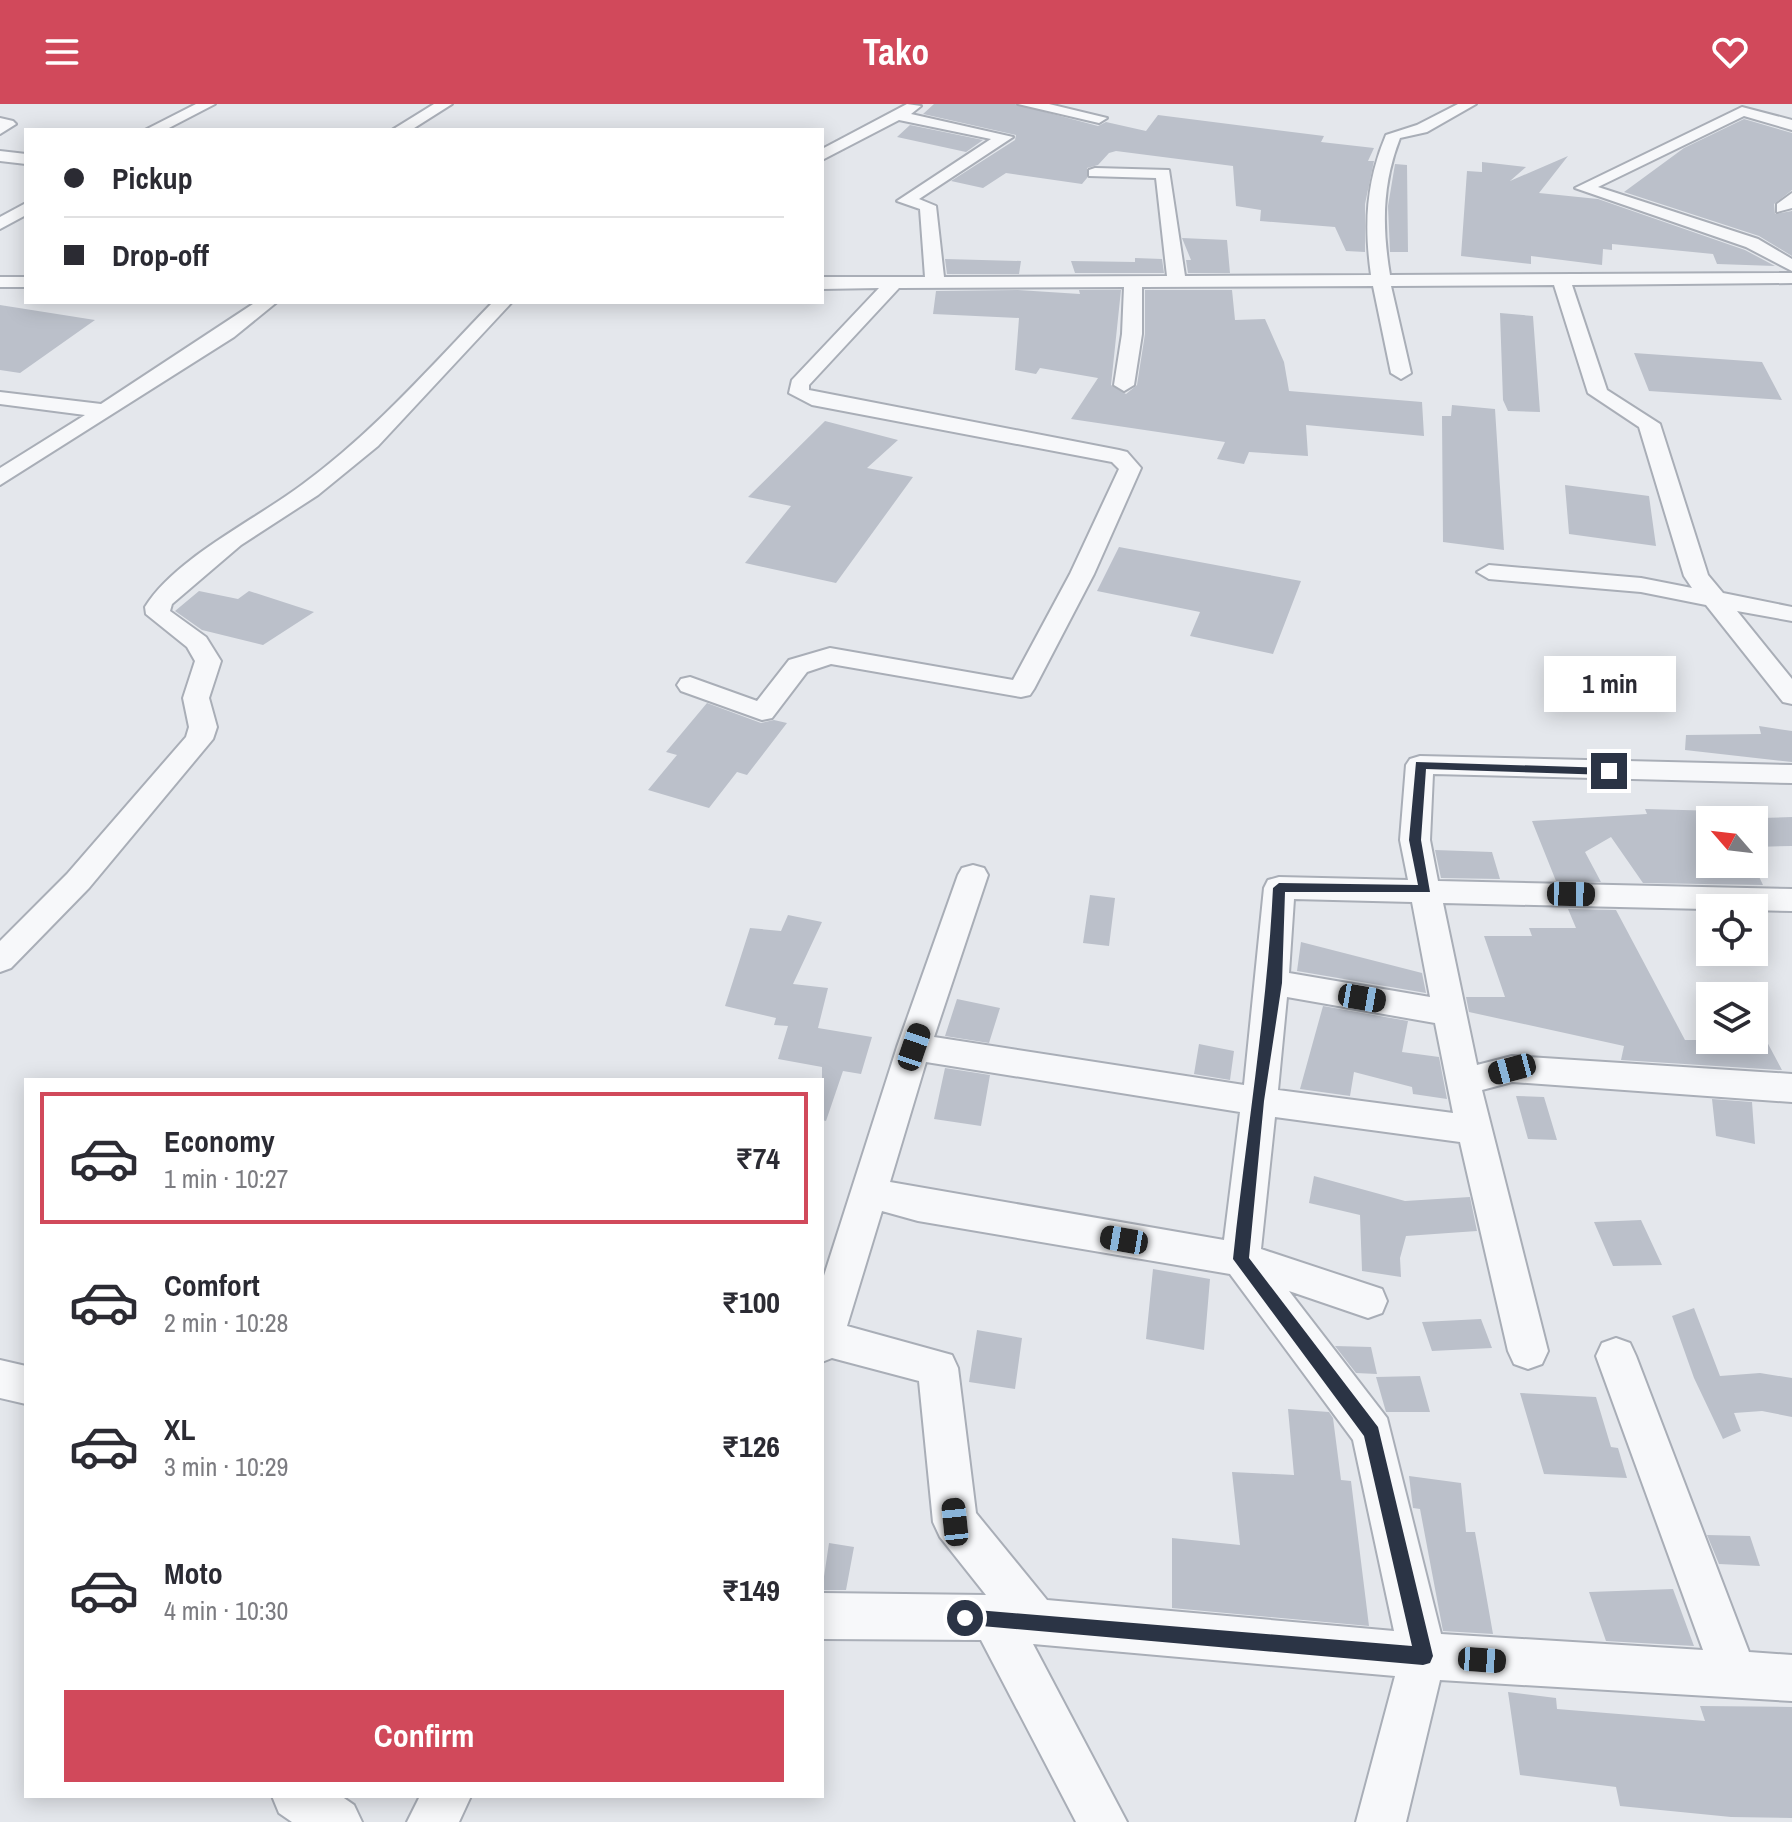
<!DOCTYPE html>
<meta charset="utf-8">
<style>
:root{--surface:#fff;--page:#f2f2f3;--text:#2b2b33;--muted:#7c7c81;--line:#e1e1e2;--accent:#d1495b}
body{margin:0;font-family:"Archivo Narrow",sans-serif;background:var(--page);color:var(--text);height:100vh;display:flex;flex-direction:column;font-size:30px;white-space:nowrap}
*{box-sizing:border-box;margin:0}
p{font-size:26px;color:var(--muted)}
.icon{flex:none;width:44px;height:44px;fill:none;stroke:currentColor;stroke-width:2;stroke-linecap:round;stroke-linejoin:round}
.map{position:relative;flex:1;overflow:hidden}
.panel{position:absolute;left:24px;top:974px;width:800px;height:720px;display:flex;flex-direction:column;background:var(--surface);border-radius:0px;box-shadow:0 4px 20px #0003}
.panel>*{flex:none}
.banner{position:absolute;left:24px;top:24px;width:800px;height:176px;border-radius:0px;box-shadow:0 4px 20px #0003;display:grid;align-content:center;height:176px;padding:0 40px;background:var(--surface)}
.needle{width:52px;rotate:298deg}
.controls{position:absolute;left:1696px;top:702px;display:grid;gap:16px}
.controls a{display:grid;place-items:center;width:72px;height:72px;border-radius:0px;background:var(--surface);box-shadow:0 4px 20px #0003;font-size:40px}
.end{position:absolute;width:36px;height:36px;margin:-18px;border:10px solid #2b3445;background:#fff;box-shadow:0 0 0 4px #fff}
.from{border-radius:50%}
.bubble{position:absolute;height:56px;border-radius:0px;background:var(--surface);box-shadow:0 4px 20px #0003;font-size:26px;font-weight:700;line-height:56px;text-align:center}
.car{position:absolute;width:24px;height:48px;margin:-24px -12px;border-radius:10px;box-shadow:0 0 6px 2px #0007;background:linear-gradient(#222 24%,#8ab4d8 0 40%,#222 0 76%,#8ab4d8 0 86%,#222 0)}
.banner b{display:flex;align-items:center;gap:28px;height:76px;font-size:30px}
.banner b+b{border-top:2px solid var(--line)}
.banner i{width:20px;height:20px;background:var(--text)}
ul{padding:14px 0 0;list-style:none}
li{display:flex;align-items:center;gap:24px;height:132px;margin:0 16px 12px;padding:0 24px;border:4px solid transparent;border-radius:0px}
li div{flex:1}
li b{display:block;font-size:30px}
li em{font-style:normal;font-weight:700}
li.selected{border-color:var(--accent)}
li>.icon{width:72px;height:72px;stroke-width:1.5}
.primary-button{display:flex;gap:16px;margin-top:auto;padding:16px 40px}
.primary-button a{flex:1;height:92px;border-radius:0px;background:var(--accent);color:#fff;font-size:32px;font-weight:700;line-height:92px;text-align:center}
header{display:flex;justify-content:space-between;align-items:center;height:104px;padding:0 40px;background:var(--accent);color:#fff;font-size:36px;font-weight:700}
.map>svg:first-child{display:block}
.building{fill:#bbc0ca}
.lines{fill:none;stroke-linecap:round;stroke-linejoin:round}
.minor-casing{stroke:#a9aeb7;stroke-width:4}
.minor{fill:#f7f8fa;fill-rule:evenodd}
.route{fill:#2b3445}
</style>
<header><svg class="icon" aria-label="menu" viewBox="0 0 24 24"><path d="M4 6h16M4 12h16M4 18h16"/></svg>Tako<svg class="icon" aria-label="heart" viewBox="0 0 24 24"><path d="M12 20l-8-8c-3-5 5-10 8-4 3-6 11-1 8 4z"/></svg></header>
<div class="map">
<svg width="1792" height="1718" viewBox="0 0 1792 1718">
<rect width="100%" height="100%" fill="#e4e7ec"/>
<!-- building -->
<path class="building" d="M 934,0 L 1015,0 L 1098,22 L 1106,18 L 1146,27 L 1158,11 L 1324,32 L 1321,38 L 1374,44 L 1368,57 L 1374,57 L 1365,100 L 1365,148 L 1346,147 L 1335,123 L 1260,117 L 1261,106 L 1236,102 L 1233,62 L 1116,47 L 1109,49 L 1098,61 L 1087,64 L 1087,74 L 1082,80 L 1006,69 L 983,84 L 951,77 L 1015,36 L 1016,31 L 923,10 Z
M 1744,15 L 1792,29 L 1792,86 L 1774,100 L 1775,110 L 1792,107 L 1792,152 L 1759,132 L 1624,88 L 1684,44 Z
M 910,21 L 983,36 L 966,48 L 897,33 Z
M 1568,52 L 1539,89 L 1598,95 L 1745,146 L 1775,162 L 1717,160 L 1713,150 L 1612,140 L 1612,146 L 1603,145 L 1602,161 L 1531,152 L 1531,160 L 1461,152 L 1467,67 L 1482,68 L 1482,58 L 1526,63 L 1510,77 Z
M 1395,60 L 1407,61 L 1408,148 L 1390,148 L 1388,102 Z
M 1182,134 L 1227,136 L 1230,169 L 1188,169 L 1186,156 L 1191,156 Z
M 1135,154 L 1162,155 L 1164,169 L 1075,169 L 1071,157 L 1135,158 Z
M 945,155 L 1021,157 L 1019,170 L 947,170 Z
M 1018,186 L 1080,190 L 1079,186 L 1121,186 L 1111,281 L 1126,290 L 1137,281 L 1145,230 L 1145,186 L 1232,186 L 1235,216 L 1265,215 L 1284,258 L 1289,287 L 1422,298 L 1424,332 L 1306,321 L 1308,352 L 1249,348 L 1244,360 L 1217,355 L 1225,338 L 1071,315 L 1098,274 L 1040,264 L 1036,270 L 1015,266 L 1019,214 L 933,210 L 936,187 Z
M 0,201 L 95,216 L 20,269 L 0,266 Z
M 1500,209 L 1533,212 L 1540,308 L 1508,307 L 1503,296 Z
M 1634,249 L 1762,258 L 1782,296 L 1649,287 Z
M 1452,301 L 1495,305 L 1504,446 L 1443,438 L 1442,312 L 1451,312 Z
M 825,317 L 898,336 L 867,364 L 913,373 L 836,479 L 745,459 L 791,402 L 748,393 Z
M 1565,381 L 1649,392 L 1656,442 L 1569,430 Z
M 1119,443 L 1301,477 L 1273,550 L 1190,532 L 1200,508 L 1097,487 Z
M 199,487 L 238,495 L 249,487 L 314,508 L 263,541 L 202,526 L 175,507 Z
M 707,599 L 761,619 L 774,616 L 787,619 L 747,671 L 737,668 L 709,704 L 648,686 L 677,651 L 666,648 Z
M 1759,622 L 1792,627 L 1792,658 L 1685,646 L 1686,631 L 1761,630 Z
M 1645,705 L 1757,708 L 1760,714 L 1792,713 L 1792,742 L 1754,743 L 1754,716 L 1710,716 L 1710,760 L 1753,760 L 1763,781 L 1643,779 L 1611,733 L 1585,748 L 1601,778 L 1556,777 L 1532,717 L 1647,710 Z
M 1435,746 L 1492,748 L 1500,775 L 1441,774 Z
M 1090,791 L 1115,794 L 1109,842 L 1083,839 Z
M 1568,805 L 1616,806 L 1685,936 L 1766,936 L 1782,966 L 1621,956 L 1624,942 L 1469,908 L 1466,893 L 1505,893 L 1484,832 L 1532,832 L 1529,824 L 1576,824 Z
M 788,811 L 822,818 L 793,880 L 828,884 L 818,924 L 872,933 L 861,970 L 843,967 L 826,1017 L 822,1016 L 822,963 L 778,955 L 788,922 L 774,921 L 776,914 L 725,902 L 750,824 L 781,827 Z
M 1301,838 L 1422,869 L 1426,889 L 1297,867 Z
M 957,895 L 1000,904 L 989,939 L 945,932 Z
M 1323,902 L 1408,917 L 1402,948 L 1439,953 L 1447,995 L 1413,990 L 1412,983 L 1354,968 L 1350,992 L 1300,985 Z
M 1199,940 L 1234,947 L 1230,976 L 1194,970 Z
M 945,964 L 990,971 L 981,1022 L 934,1015 Z
M 1516,992 L 1544,993 L 1557,1036 L 1528,1035 Z
M 1712,995 L 1752,998 L 1755,1040 L 1716,1032 Z
M 1314,1072 L 1405,1097 L 1470,1093 L 1477,1127 L 1406,1132 L 1400,1154 L 1401,1173 L 1362,1167 L 1360,1111 L 1309,1099 Z
M 1641,1116 L 1662,1161 L 1613,1162 L 1594,1118 Z
M 1153,1165 L 1210,1175 L 1204,1246 L 1146,1235 Z
M 1694,1204 L 1720,1272 L 1760,1269 L 1792,1274 L 1792,1313 L 1762,1307 L 1734,1309 L 1741,1327 L 1723,1335 L 1694,1274 L 1672,1212 Z
M 1481,1215 L 1492,1244 L 1432,1247 L 1422,1218 Z
M 977,1226 L 1022,1234 L 1015,1285 L 969,1278 Z
M 1335,1242 L 1371,1243 L 1377,1270 L 1356,1269 Z
M 1420,1272 L 1430,1308 L 1386,1308 L 1376,1273 Z
M 1520,1289 L 1596,1293 L 1611,1343 L 1618,1344 L 1627,1374 L 1544,1370 Z
M 1288,1305 L 1329,1308 L 1333,1314 L 1341,1376 L 1351,1377 L 1369,1522 L 1172,1504 L 1172,1434 L 1240,1441 L 1232,1368 L 1294,1371 Z
M 1409,1372 L 1461,1379 L 1466,1428 L 1475,1428 L 1493,1530 L 1443,1527 L 1420,1405 L 1413,1404 Z
M 1707,1431 L 1750,1432 L 1760,1462 L 1719,1460 Z
M 829,1439 L 854,1443 L 846,1486 L 822,1486 Z
M 1673,1485 L 1694,1542 L 1606,1537 L 1589,1488 Z
M 1508,1588 L 1556,1594 L 1557,1605 L 1705,1617 L 1700,1602 L 1792,1603 L 1792,1714 L 1731,1713 L 1620,1702 L 1616,1683 L 1520,1671 Z"/>
<g class="lines">
<!-- minor casing -->
<g class="minor-casing">
<path id="minor" d="M 196,0 L 215,0 L 165,26 L 145,26 Z
M 434,0 L 452,0 L 411,26 L 392,26 Z
M 907,0 L 921,2 L 911,10 L 1013,33 L 919,95 L 936,102 L 944,173 L 1167,172 L 1156,74 L 1089,72 L 1089,66 L 1095,64 L 1169,66 L 1185,172 L 1371,171 C 1364,121 1366,78 1386,31 L 1417,21 L 1458,0 L 1476,0 L 1427,28 L 1400,34 C 1382,80 1382,123 1390,171 L 1792,169 L 1792,179 L 1572,181 L 1607,286 L 1660,320 L 1708,471 L 1723,489 L 1792,503 L 1792,517 L 1737,507 L 1792,575 L 1792,600 L 1783,598 L 1706,501 L 1641,488 L 1489,475 L 1477,468 L 1489,461 L 1641,474 L 1692,484 L 1684,472 L 1639,323 L 1588,289 L 1554,181 L 1391,182 L 1411,269 L 1401,275 L 1391,269 L 1373,182 L 1142,183 L 1142,230 L 1134,281 L 1124,287 L 1114,281 L 1122,230 L 1124,183 L 899,184 L 809,281 L 809,286 L 1119,346 L 1127,348 L 1141,364 L 1094,470 L 1034,585 L 1030,591 L 1021,593 L 831,560 L 807,568 L 772,614 L 762,616 L 681,587 L 677,581 L 681,575 L 690,573 L 757,597 L 789,556 L 830,544 L 1013,576 L 1070,470 L 1119,365 L 1112,358 L 812,301 L 789,289 L 792,276 L 879,184 L 822,185 L 822,173 L 925,173 L 920,105 L 897,97 L 991,35 L 899,16 L 822,56 L 822,45 Z
M 1018,0 L 1049,0 L 1107,14 L 1099,19 Z
M 1742,3 L 1792,16 L 1792,26 L 1744,12 L 1598,83 L 1758,135 L 1792,155 L 1792,167 L 1746,143 L 1575,84 Z
M 0,14 L 13,17 L 16,20 L 0,30 Z
M 0,47 L 26,50 L 26,60 L 0,57 Z
M 1792,89 L 1792,104 L 1777,108 L 1777,100 Z
M 26,99 L 26,111 L 0,125 L 0,113 Z
M 0,173 L 26,173 L 26,183 L 0,183 Z
M 256,198 L 277,198 L 234,233 L 0,381 L 0,364 L 85,311 L 0,300 L 0,288 L 101,300 Z
M 493,198 L 512,198 L 378,342 L 318,391 L 241,441 L 172,500 L 170,507 L 206,533 L 221,557 L 209,594 L 217,623 L 213,635 L 89,784 L 11,864 L 0,868 L 0,837 L 67,770 L 186,633 L 189,623 L 183,594 L 195,557 L 187,543 L 146,510 L 145,503 C 175,454 257,415 303,380 C 374,328 432,261 493,198 Z
M 1420,652 L 1792,661 L 1792,679 L 1433,670 L 1430,736 L 1438,777 L 1792,785 L 1792,807 L 1443,799 L 1477,961 L 1512,952 L 1792,970 L 1792,998 L 1512,978 L 1482,986 L 1548,1247 L 1542,1260 L 1528,1265 L 1514,1260 L 1508,1247 L 1460,1038 L 1275,1013 L 1261,1145 L 1382,1185 L 1387,1197 L 1382,1209 L 1368,1214 L 1289,1187 L 1387,1314 L 1441,1530 L 1703,1546 L 1596,1252 L 1602,1239 L 1616,1234 L 1630,1239 L 1636,1252 L 1749,1548 L 1792,1551 L 1792,1597 L 1440,1576 L 1406,1718 L 1356,1718 L 1395,1572 L 1033,1540 L 1127,1718 L 1076,1718 L 981,1536 L 822,1535 L 822,1489 L 986,1491 L 940,1433 L 933,1418 L 919,1277 L 832,1254 L 822,1258 L 822,1178 L 897,943 L 958,771 L 962,764 L 973,761 L 984,764 L 988,771 L 934,933 L 1244,981 L 1264,784 L 1268,776 L 1279,773 L 1408,776 L 1400,736 L 1406,661 L 1410,655 ZM 1294,795 L 1412,798 L 1430,893 L 1289,869 ZM 1287,893 L 1435,919 L 1453,1009 L 1278,986 ZM 926,958 L 1240,1008 L 1224,1136 L 890,1078 ZM 882,1107 L 918,1117 L 1230,1170 L 1353,1336 L 1394,1527 L 1047,1496 L 976,1409 L 958,1264 L 952,1251 L 847,1222 Z
M 0,1256 L 26,1262 L 26,1300 L 0,1294 Z
M 272,1692 L 341,1692 L 354,1701 L 362,1718 L 292,1718 L 279,1709 Z
M 420,1692 L 471,1692 L 459,1718 L 407,1718 Z"/>
</g>
<!-- minor -->
<use href="#minor" class="minor"/>
</g>
<!-- route -->
<path class="route" d="M 1416,658 L 1609,664 L 1615,667 L 1609,671 L 1426,665 L 1421,736 L 1430,788 L 1285,788 L 1282,879 L 1264,997 L 1249,1154 L 1378,1323 L 1433,1552 L 1430,1559 L 1423,1561 L 959,1520 L 956,1514 L 965,1505 L 1412,1542 L 1364,1332 L 1233,1155 C 1246,1031 1267,908 1273,784 L 1279,779 L 1418,781 L 1409,736 Z"/>
</svg>
<div class="controls">
<a><svg class="needle" viewBox="-14 -14 28 28"><path d="M0-13l5 13h-10z" fill="#e53935"/><path d="M0 13l5-13h-10z" fill="#7c7c81"/></svg></a>
<a><svg class="icon" aria-label="locate" viewBox="0 0 24 24"><circle cx="12" cy="12" r="6"/><path d="M12 2v4M12 18v4M2 12h4M18 12h4"/></svg></a>
<a><svg class="icon" aria-label="layers" viewBox="0 0 24 24"><path d="M12 4l9 5-9 5-9-5zM3 14l9 5 9-5"/></svg></a>
</div>
<i class="end from" style="left:965px;top:1514px"></i>
<i class="end" style="left:1609px;top:667px"></i>
<div class="bubble" style="left:1544px;top:552px;width:132px">1 min</div>
<i class="car" style="left:1571px;top:790px;rotate:91deg"></i>
<i class="car" style="left:1362px;top:894px;rotate:100deg"></i>
<i class="car" style="left:914px;top:943px;rotate:19deg"></i>
<i class="car" style="left:1512px;top:965px;rotate:255deg"></i>
<i class="car" style="left:1124px;top:1136px;rotate:280deg"></i>
<i class="car" style="left:955px;top:1418px;rotate:354deg"></i>
<i class="car" style="left:1482px;top:1556px;rotate:94deg"></i>
<div class="banner">
<b><i class="from"></i>Pickup</b>
<b><i></i>Drop-off</b>
</div>
<section class="panel">
<ul>
<li class="selected"><svg class="icon" aria-label="car" viewBox="0 0 24 24"><path d="M5 17H2v-5l4-1 3-4h7l3 4 3 1v5h-3M9 17h6M6 11h13"/><circle cx="7" cy="17" r="2"/><circle cx="17" cy="17" r="2"/></svg><div><b>Economy</b><p>1 min · 10:27</p></div><em>₹74</em></li>
<li><svg class="icon" aria-label="car" viewBox="0 0 24 24"><path d="M5 17H2v-5l4-1 3-4h7l3 4 3 1v5h-3M9 17h6M6 11h13"/><circle cx="7" cy="17" r="2"/><circle cx="17" cy="17" r="2"/></svg><div><b>Comfort</b><p>2 min · 10:28</p></div><em>₹100</em></li>
<li><svg class="icon" aria-label="car" viewBox="0 0 24 24"><path d="M5 17H2v-5l4-1 3-4h7l3 4 3 1v5h-3M9 17h6M6 11h13"/><circle cx="7" cy="17" r="2"/><circle cx="17" cy="17" r="2"/></svg><div><b>XL</b><p>3 min · 10:29</p></div><em>₹126</em></li>
<li><svg class="icon" aria-label="car" viewBox="0 0 24 24"><path d="M5 17H2v-5l4-1 3-4h7l3 4 3 1v5h-3M9 17h6M6 11h13"/><circle cx="7" cy="17" r="2"/><circle cx="17" cy="17" r="2"/></svg><div><b>Moto</b><p>4 min · 10:30</p></div><em>₹149</em></li>
</ul>
<div class="primary-button"><a>Confirm</a></div>
</section>
</div>
